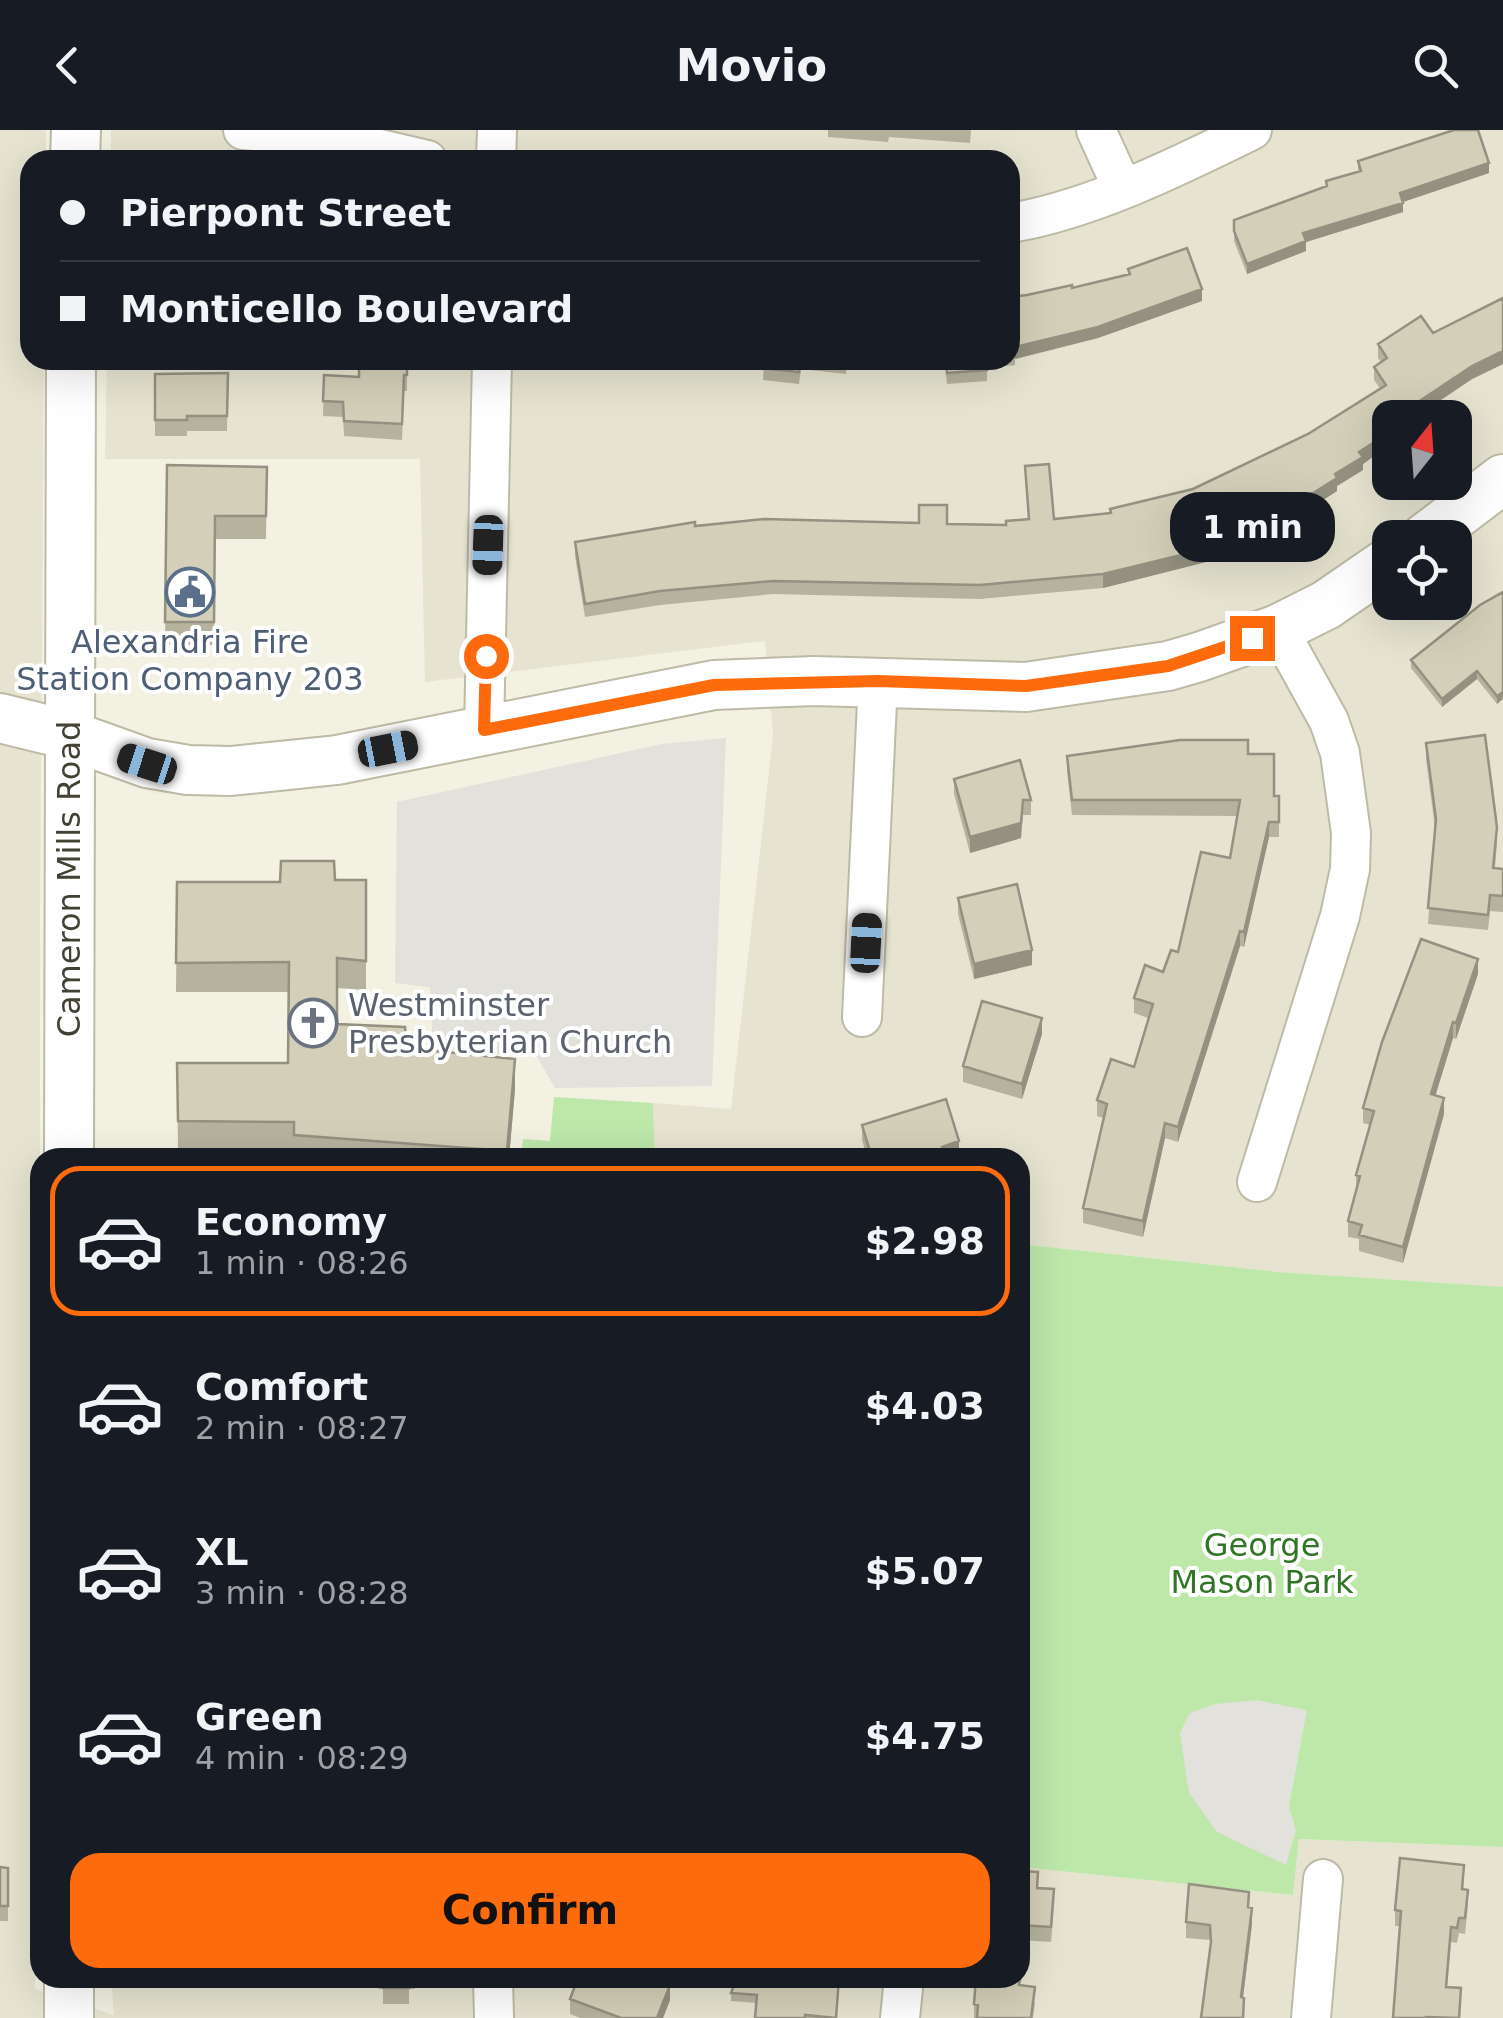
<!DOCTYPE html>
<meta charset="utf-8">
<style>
:root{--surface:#171b24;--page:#242831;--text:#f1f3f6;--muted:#9ea1a6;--line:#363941;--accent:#fe6b0d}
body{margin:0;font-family:"DejaVu Sans",sans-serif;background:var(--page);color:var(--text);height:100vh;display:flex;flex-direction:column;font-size:38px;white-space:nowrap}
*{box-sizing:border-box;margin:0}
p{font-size:32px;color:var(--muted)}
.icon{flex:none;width:55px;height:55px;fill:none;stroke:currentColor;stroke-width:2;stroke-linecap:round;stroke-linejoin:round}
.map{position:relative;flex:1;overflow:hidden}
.sheet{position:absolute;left:30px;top:1018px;width:1000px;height:840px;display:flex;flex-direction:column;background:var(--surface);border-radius:30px;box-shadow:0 10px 40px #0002}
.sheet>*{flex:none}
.hud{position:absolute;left:20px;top:20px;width:1000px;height:220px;border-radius:30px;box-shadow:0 10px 40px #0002;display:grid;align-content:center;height:220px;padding:0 40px;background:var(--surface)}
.needle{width:65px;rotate:17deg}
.controls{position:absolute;left:1372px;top:270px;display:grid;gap:20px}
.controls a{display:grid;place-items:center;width:100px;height:100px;border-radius:20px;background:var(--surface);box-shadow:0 10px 40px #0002;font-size:50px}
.end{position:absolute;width:45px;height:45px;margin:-22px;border:12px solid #fe6b0d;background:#fff;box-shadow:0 0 0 5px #fff}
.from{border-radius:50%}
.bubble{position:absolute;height:70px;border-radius:30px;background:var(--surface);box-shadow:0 10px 40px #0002;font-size:32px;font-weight:600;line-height:70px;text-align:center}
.car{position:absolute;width:30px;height:60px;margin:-30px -15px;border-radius:12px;box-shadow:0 0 8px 2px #0007;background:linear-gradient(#222 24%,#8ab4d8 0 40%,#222 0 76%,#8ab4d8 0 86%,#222 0)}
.hud b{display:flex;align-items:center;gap:35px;height:95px;font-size:38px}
.hud b+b{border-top:2px solid var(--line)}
.hud i{width:25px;height:25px;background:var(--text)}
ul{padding:18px 0 0;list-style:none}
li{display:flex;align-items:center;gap:30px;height:150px;margin:0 20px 15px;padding:0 20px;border:5px solid transparent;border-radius:30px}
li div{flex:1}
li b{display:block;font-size:38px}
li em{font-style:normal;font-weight:600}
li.current{border-color:var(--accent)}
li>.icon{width:90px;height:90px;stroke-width:1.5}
.button{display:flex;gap:20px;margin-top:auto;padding:20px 40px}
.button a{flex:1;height:115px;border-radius:30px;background:var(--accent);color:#111;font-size:40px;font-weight:600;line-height:115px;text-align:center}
header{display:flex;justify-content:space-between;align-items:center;height:130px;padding:0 40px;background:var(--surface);font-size:45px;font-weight:600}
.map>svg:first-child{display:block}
.residential{fill:#e6e4d0;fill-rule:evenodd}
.green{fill:#bde8aa}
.parking{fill:#e2e1db}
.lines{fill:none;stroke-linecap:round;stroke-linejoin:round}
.minor-casing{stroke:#bdbba5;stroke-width:42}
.tertiary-casing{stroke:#bdbba5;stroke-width:52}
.minor{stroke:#fff;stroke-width:38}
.tertiary{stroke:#fff;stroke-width:48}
.wall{fill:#b5b29e}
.shaded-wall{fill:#949181}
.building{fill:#d3cfb8;stroke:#949181;stroke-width:2.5}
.route{stroke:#fe6b0d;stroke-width:12}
.labels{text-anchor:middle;stroke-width:8;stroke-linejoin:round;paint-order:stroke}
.service-label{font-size:32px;fill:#4e5e75;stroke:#fff}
.street-label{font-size:32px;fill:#434133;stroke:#fff}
.worship-label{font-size:32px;fill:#5b616d;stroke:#fff;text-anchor:start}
.park-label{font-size:32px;fill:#317526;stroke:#fff}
</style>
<header><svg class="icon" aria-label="back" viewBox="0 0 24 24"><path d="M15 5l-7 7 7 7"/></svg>Movio<svg class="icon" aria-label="search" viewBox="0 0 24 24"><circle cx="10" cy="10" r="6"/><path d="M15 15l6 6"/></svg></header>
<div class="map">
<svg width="1503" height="1888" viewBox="0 0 1503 1888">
<rect width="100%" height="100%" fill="#f2f1e2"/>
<!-- residential -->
<path class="residential" d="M 0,0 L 46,0 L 46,30 L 30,30 L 30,230 L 44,230 L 40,785 L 40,1577 L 35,1859 L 114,1885 L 111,1848 L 1020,1848 L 1020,1737 L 1293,1765 L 1299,1709 L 1503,1717 L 1503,1888 L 0,1888 Z
M 111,0 L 1503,0 L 1503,1157 L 1278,1142 L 1020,1114 L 1020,1028 L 655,1027 L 653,973 L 731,979 L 773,605 L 765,511 L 425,552 L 420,329 L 105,329 L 107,230 L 1010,230 L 1010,30 L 111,30 ZM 1390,288 L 1455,288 L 1455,352 L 1390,352 ZM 1390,408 L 1455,408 L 1455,472 L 1390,472 Z"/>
<!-- green -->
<path class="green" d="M 554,967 L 653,973 L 655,1027 L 521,1027 L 523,1009 L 550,1011 Z
M 1020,1114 L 1278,1142 L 1503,1157 L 1503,1717 L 1299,1709 L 1293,1765 L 1020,1737 Z"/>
<!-- parking -->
<path class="parking" d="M 726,608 L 712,956 L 555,958 L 537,927 L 433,920 L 430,857 L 395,853 L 397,672 L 662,614 Z
M 1256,1570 L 1307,1580 L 1289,1676 L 1296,1701 L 1286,1735 L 1217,1702 L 1189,1663 L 1180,1603 L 1190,1583 L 1215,1574 Z"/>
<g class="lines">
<!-- minor casing -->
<g class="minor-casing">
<path id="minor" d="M 243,0 L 337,9 L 427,30
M 1096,0 L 1122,57
M 496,30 L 497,0
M 1010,93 C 1090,80 1179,36 1252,0
M 484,600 L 492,230
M 862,887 L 878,551
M 1257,1052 L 1340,786 L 1350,739 L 1351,703 L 1340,623 L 1329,591 L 1278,499
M 493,1848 L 494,1888
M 900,1888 L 904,1848
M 1311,1888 L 1323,1749"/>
</g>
<!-- tertiary casing -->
<g class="tertiary-casing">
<path id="tertiary" d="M 75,30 L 76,0
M 1425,408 L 1503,349
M 0,588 L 69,605 L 147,633 L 188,640 L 231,641 L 337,630 L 714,555 L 814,551 L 1026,557 L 1168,536 L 1199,527 L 1278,499 L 1326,475 L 1390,431
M 69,1028 L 71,230
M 69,1888 L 69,1848"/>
</g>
<!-- minor -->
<use href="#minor" class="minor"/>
<!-- tertiary -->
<use href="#tertiary" class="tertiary"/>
</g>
<!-- wall -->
<path class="wall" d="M 828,0 L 971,0 L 970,13 L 889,7 L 888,12 L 828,7 Z
M 1358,31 L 1489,43 L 1403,72 L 1403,82 L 1306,112 L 1306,121 L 1247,144 L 1234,111 L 1234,90 L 1326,56 L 1326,51 L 1358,41 Z
M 1128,139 L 1202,171 L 1098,208 L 1015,229 L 1015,235 L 987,238 L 987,251 L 947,254 L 945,233 L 915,230 L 1010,230 L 1010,167 L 1072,158 L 1128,145 Z
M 1503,168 L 1503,234 L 1472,249 L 1426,280 L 1426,288 L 1363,334 L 1363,340 L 1337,356 L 1337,361 L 1286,394 L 1206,432 L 1103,458 L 980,469 L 773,464 L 660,475 L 585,487 L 575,426 L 575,412 L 695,396 L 947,394 L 1006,395 L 1028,389 L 1025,336 L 1054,389 L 1110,384 L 1110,379 L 1193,359 L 1308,304 L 1380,258 L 1374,250 L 1374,237 L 1381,232 L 1378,228 L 1378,214 L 1433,203 Z
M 407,230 L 407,261 L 404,261 L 402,310 L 344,306 L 343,287 L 323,286 L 324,245 L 359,247 Z
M 764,230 L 848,230 L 846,244 L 801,239 L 799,254 L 763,250 Z
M 228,243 L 227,301 L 187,301 L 187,306 L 155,306 L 155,244 Z
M 167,335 L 267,337 L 266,409 L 215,409 L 214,515 L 165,515 Z
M 1503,462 L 1497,574 L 1477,549 L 1442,577 L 1411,538 L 1411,530 Z
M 1426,613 L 1497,713 L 1495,738 L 1503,739 L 1503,782 L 1490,781 L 1488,800 L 1428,794 L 1435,698 L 1426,629 Z
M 1248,624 L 1274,666 L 1279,666 L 1279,707 L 1269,707 L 1244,817 L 1240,816 L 1178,1012 L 1165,1008 L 1143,1107 L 1083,1093 L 1083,1078 L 1104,988 L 1097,986 L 1097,970 L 1134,937 L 1148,888 L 1134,883 L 1134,868 L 1163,842 L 1178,822 L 1230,728 L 1237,686 L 1072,685 L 1067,641 L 1067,626 Z
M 954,649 L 1031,670 L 1031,685 L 1023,685 L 1021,708 L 970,723 L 954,664 Z
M 366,750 L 366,860 L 337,858 L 337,894 L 407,918 L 515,959 L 509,1028 L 294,1028 L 294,1021 L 178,1021 L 177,933 L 288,933 L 288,862 L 176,862 L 177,752 Z
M 958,768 L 1032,835 L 974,849 L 958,784 Z
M 1478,844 L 1456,909 L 1453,908 L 1435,966 L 1444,984 L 1403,1133 L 1359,1121 L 1359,1109 L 1348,1107 L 1348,1091 L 1356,1060 L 1356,1045 L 1370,995 L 1363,993 L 1363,978 Z
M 1042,904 L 1022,969 L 963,952 L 963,936 Z
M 862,995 L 959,1026 L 867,1028 L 862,1010 Z
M 0,1737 L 8,1738 L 8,1791 L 0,1791 Z
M 1020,1741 L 1054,1774 L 1051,1812 L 1020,1810 Z
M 1464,1750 L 1463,1759 L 1468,1775 L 1465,1804 L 1459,1803 L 1457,1813 L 1451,1812 L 1447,1857 L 1461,1874 L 1460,1888 L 1393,1888 L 1400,1796 L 1395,1796 L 1395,1780 Z
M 1249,1778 L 1252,1794 L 1243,1868 L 1244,1888 L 1210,1810 L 1186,1808 L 1186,1792 Z
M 145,1848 L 206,1848 L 206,1857 L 170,1857 L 170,1850 L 145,1851 Z
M 378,1848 L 415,1848 L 415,1859 L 409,1859 L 409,1874 L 383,1874 L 383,1859 L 378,1859 Z
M 839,1848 L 836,1888 L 755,1888 L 757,1873 L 731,1871 L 731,1863 Z
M 1020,1856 L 1035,1873 L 1033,1888 L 974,1888 L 974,1874 Z
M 570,1869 L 670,1870 L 663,1888 L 580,1888 L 570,1884 Z"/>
<!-- shaded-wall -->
<path class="shaded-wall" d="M 1489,33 L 1489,43 L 1400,73 L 1400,63 Z
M 1403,73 L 1403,82 L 1306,112 L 1306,121 L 1247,144 L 1247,134 L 1303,103 Z
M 1202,159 L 1202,171 L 1098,208 L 1015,229 L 1015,217 Z
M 1503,221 L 1503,234 L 1472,249 L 1426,280 L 1426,288 L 1412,288 L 1421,270 L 1472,236 Z
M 1390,302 L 1390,315 L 1363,334 L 1363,340 L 1337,356 L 1337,361 L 1286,394 L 1206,432 L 1103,458 L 1103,444 L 1335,344 L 1359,322 Z
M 1477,541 L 1477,549 L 1442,577 L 1442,569 Z
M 1503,562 L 1503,569 L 1497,574 L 1497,566 Z
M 1023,670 L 1021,708 L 970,723 L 970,707 Z
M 1269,692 L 1269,707 L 1244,817 L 1244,802 Z
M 1240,801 L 1240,816 L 1178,1012 L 1178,997 Z
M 1032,820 L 1032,835 L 974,849 L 974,834 Z
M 1478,829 L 1478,844 L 1456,909 L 1456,893 Z
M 1042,888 L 1042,904 L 1022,969 L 1022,954 Z
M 1453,892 L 1453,908 L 1431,980 L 1431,964 Z
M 515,929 L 515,959 L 509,1028 L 507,1028 Z
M 1444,968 L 1444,984 L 1403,1133 L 1403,1117 Z
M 1165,993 L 1165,1008 L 1143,1107 L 1143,1091 Z
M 959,1011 L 959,1026 L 942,1028 L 942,1017 Z
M 1252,1778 L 1252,1794 L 1241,1883 L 1241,1867 Z
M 670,1855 L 670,1870 L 663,1888 L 657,1888 Z"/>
<!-- building -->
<path class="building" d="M 1454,0 L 1478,0 L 1489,33 L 1400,63 L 1403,73 L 1303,103 L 1306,111 L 1247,134 L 1234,101 L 1234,90 L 1327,56 L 1326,51 L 1361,41 L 1358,31 Z
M 1187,118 L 1202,159 L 1098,197 L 1015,217 L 1015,223 L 1010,224 L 1010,167 L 1027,165 L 1072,155 L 1072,158 L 1130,144 L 1128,139 Z
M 1503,168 L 1503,221 L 1472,236 L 1421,270 L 1426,278 L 1412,288 L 1390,288 L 1390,302 L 1359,322 L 1363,327 L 1335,344 L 1337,348 L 1286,380 L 1206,419 L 1103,444 L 980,455 L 773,451 L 660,461 L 585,474 L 575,412 L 695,392 L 695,396 L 764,389 L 919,393 L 919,375 L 947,375 L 947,394 L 1006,395 L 1006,391 L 1029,389 L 1025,336 L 1049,334 L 1054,389 L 1111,383 L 1110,379 L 1193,359 L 1308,304 L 1386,255 L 1374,237 L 1387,228 L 1378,214 L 1421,186 L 1433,203 Z
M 359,230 L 407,230 L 407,245 L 404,245 L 402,294 L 344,291 L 343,272 L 323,271 L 324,245 L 359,247 Z
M 764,230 L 800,230 L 799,242 L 763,238 Z
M 821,230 L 847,230 L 846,233 Z
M 946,230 L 986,230 L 987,240 L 947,243 Z
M 228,243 L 227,286 L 187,286 L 187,290 L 155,290 L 155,244 Z
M 167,335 L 267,337 L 266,386 L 215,386 L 214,492 L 165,492 Z
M 1503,462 L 1503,562 L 1497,566 L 1477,541 L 1442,569 L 1411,530 L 1480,475 Z
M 1485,605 L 1497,697 L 1493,738 L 1503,739 L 1503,766 L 1490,765 L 1488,785 L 1428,778 L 1436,689 L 1426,613 Z
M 1180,610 L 1248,610 L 1248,624 L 1274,624 L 1274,666 L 1279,666 L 1279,692 L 1269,692 L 1244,802 L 1240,801 L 1178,997 L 1165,993 L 1143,1091 L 1083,1078 L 1107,974 L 1097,970 L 1111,929 L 1134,937 L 1153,874 L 1134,868 L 1145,835 L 1163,842 L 1171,820 L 1178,822 L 1201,722 L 1230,728 L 1240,670 L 1072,670 L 1067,626 Z
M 1020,630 L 1031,670 L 1023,670 L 1021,693 L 970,707 L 954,649 Z
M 281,731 L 334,731 L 335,750 L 366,750 L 366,831 L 337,828 L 337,894 L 405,897 L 407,918 L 515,929 L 507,1021 L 294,1005 L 294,992 L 178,991 L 177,933 L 288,933 L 289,832 L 176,833 L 177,752 L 280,752 Z
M 1017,754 L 1032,820 L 974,834 L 958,768 Z
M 1421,809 L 1478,829 L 1456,893 L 1453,892 L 1431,964 L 1444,968 L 1403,1117 L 1359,1105 L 1362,1095 L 1348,1091 L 1360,1046 L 1356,1045 L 1374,981 L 1363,978 L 1382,912 Z
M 982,871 L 1042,888 L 1022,954 L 963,936 Z
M 946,969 L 959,1011 L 942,1017 L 945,1028 L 872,1028 L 862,995 Z
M 1400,1728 L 1464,1735 L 1462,1759 L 1468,1760 L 1465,1788 L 1459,1788 L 1457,1798 L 1451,1797 L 1446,1857 L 1461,1858 L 1459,1888 L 1426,1887 L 1426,1888 L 1393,1888 L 1401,1781 L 1395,1780 Z
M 0,1737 L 8,1738 L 8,1776 L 0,1776 Z
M 1020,1741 L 1038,1742 L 1037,1758 L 1054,1759 L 1051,1797 L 1020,1795 Z
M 1189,1754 L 1249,1762 L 1248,1777 L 1252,1778 L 1241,1867 L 1244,1868 L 1243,1888 L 1201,1888 L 1211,1812 L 1210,1795 L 1186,1792 Z
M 170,1848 L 206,1848 L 206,1849 L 170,1849 Z
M 383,1848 L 409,1848 L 409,1858 L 383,1858 Z
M 578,1848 L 651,1848 L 670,1855 L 657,1888 L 621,1888 L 570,1869 Z
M 737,1848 L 839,1848 L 836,1888 L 805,1885 L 805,1888 L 755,1888 L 757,1865 L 731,1863 Z
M 976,1848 L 1020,1848 L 1019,1855 L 1035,1857 L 1031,1888 L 977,1888 L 978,1875 L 974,1874 Z"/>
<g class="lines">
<!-- route -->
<path class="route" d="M 486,526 L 484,600 L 714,555 L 878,551 L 1026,556 L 1168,536 L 1252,508"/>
</g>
<!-- icons -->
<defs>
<g id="civic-ring" transform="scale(2.5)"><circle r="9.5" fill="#fff" stroke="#5c6f8a" stroke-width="1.5"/><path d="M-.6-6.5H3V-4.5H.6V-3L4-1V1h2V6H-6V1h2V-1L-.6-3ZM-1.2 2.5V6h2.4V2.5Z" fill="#5c6f8a"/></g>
<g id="church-ring" transform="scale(2.5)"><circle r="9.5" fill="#fff" stroke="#6b7280" stroke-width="1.5"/><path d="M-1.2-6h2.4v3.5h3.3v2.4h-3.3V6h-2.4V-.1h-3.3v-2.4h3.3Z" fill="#6b7280"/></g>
</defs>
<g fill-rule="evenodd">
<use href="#civic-ring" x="190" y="462"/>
<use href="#church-ring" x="313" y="893"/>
</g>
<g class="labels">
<!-- service labels -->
<g class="service-label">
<text x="190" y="523">Alexandria Fire<tspan x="190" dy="37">Station Company 203</tspan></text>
</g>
<!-- street labels -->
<g class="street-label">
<text transform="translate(69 749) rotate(-90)" y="11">Cameron Mills Road</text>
</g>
<!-- worship labels -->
<g class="worship-label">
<text x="348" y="886">Westminster<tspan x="348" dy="37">Presbyterian Church</tspan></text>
</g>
<!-- park labels -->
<g class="park-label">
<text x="1262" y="1426">George<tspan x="1262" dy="37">Mason Park</tspan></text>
</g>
</g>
</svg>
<div class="controls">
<a><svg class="needle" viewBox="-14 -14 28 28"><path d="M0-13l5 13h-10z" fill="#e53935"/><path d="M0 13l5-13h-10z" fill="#9ea1a6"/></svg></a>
<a><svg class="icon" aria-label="locate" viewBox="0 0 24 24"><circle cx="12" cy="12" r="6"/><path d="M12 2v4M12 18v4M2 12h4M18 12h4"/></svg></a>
</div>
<i class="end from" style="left:486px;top:526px"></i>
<i class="end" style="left:1252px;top:508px"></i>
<div class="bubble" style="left:1170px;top:362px;width:165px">1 min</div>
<i class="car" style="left:488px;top:415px;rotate:182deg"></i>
<i class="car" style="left:388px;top:619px;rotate:79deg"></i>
<i class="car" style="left:147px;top:634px;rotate:288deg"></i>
<i class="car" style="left:866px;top:813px;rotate:3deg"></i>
<div class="hud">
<b><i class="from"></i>Pierpont Street</b>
<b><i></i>Monticello Boulevard</b>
</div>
<section class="sheet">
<ul>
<li class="current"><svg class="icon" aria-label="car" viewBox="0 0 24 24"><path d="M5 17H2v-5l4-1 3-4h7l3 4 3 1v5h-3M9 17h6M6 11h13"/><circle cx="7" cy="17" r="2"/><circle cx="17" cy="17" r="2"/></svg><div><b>Economy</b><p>1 min · 08:26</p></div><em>$2.98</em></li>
<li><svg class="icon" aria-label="car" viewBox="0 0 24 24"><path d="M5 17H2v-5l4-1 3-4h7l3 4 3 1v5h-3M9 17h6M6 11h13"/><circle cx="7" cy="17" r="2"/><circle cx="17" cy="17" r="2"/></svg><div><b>Comfort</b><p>2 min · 08:27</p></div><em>$4.03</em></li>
<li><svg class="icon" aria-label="car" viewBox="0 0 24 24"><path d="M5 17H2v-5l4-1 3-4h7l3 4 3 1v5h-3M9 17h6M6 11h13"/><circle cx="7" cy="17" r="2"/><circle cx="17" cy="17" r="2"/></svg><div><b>XL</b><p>3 min · 08:28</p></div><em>$5.07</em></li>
<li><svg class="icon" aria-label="car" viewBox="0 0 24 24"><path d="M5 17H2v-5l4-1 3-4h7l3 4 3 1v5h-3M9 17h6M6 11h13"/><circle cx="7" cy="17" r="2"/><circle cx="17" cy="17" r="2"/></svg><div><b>Green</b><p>4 min · 08:29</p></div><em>$4.75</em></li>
</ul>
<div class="button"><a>Confirm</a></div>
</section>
</div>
